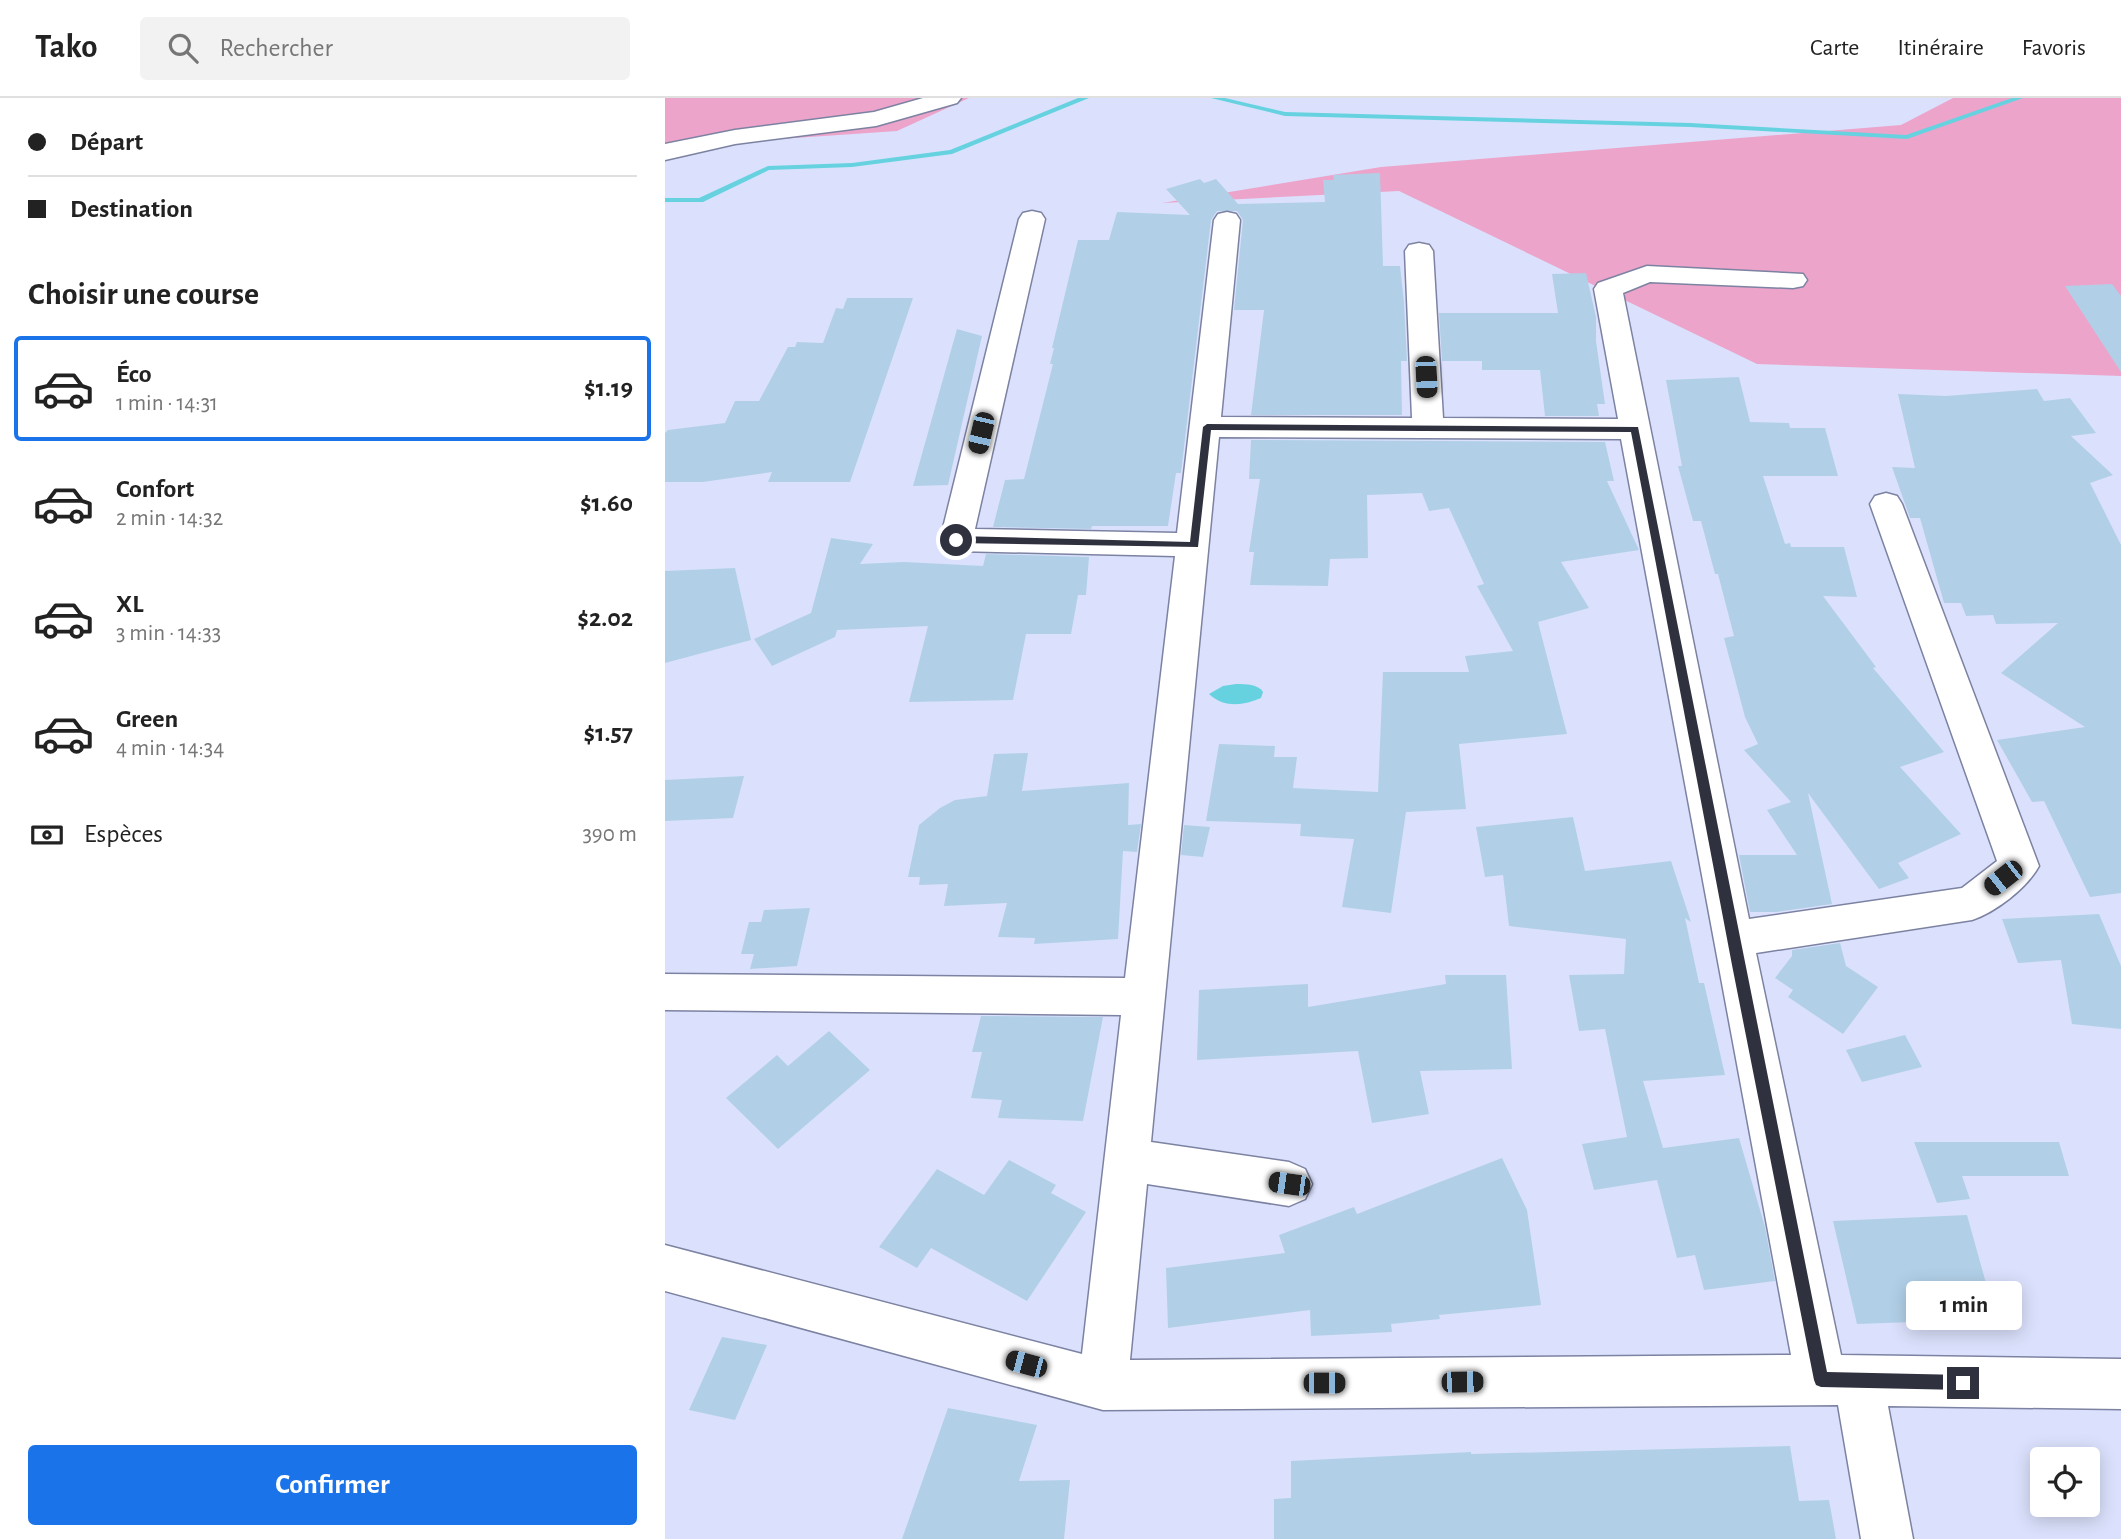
<!DOCTYPE html>
<html lang="fr">
<meta charset="utf-8">
<style>
:root{--surface:#fff;--page:#f2f2f2;--text:#222;--muted:#767676;--line:#e0e0e0;--accent:#1a73e8}
body{margin:0;font-family:"Alegreya Sans",sans-serif;background:var(--page);color:var(--text);height:100vh;display:flex;flex-direction:column;font-size:26px;white-space:nowrap}
*{box-sizing:border-box;margin:0}
p{font-size:23px;color:var(--muted)}
.icon{flex:none;width:38px;height:38px;fill:none;stroke:currentColor;stroke-width:2;stroke-linecap:round;stroke-linejoin:round}
.map{position:relative;flex:1;overflow:hidden}
.side{display:flex;flex-direction:column;background:var(--surface);width:665px}
.side>*{flex:none}
.hud{display:grid;align-content:center;height:154px;padding:0 28px;background:var(--surface)}
.controls{position:absolute;left:1365px;top:1349px;display:grid;gap:14px}
.controls a{display:grid;place-items:center;width:70px;height:70px;border-radius:7px;background:var(--surface);box-shadow:0 4px 18px #0003;font-size:35px}
.end{position:absolute;width:32px;height:32px;margin:-16px;border:9px solid #2f313e;background:#fff;box-shadow:0 0 0 4px #fff}
.from{border-radius:50%}
.bubble{position:absolute;height:49px;border-radius:7px;background:var(--surface);box-shadow:0 4px 18px #0003;font-size:23px;font-weight:700;line-height:49px;text-align:center}
.car{position:absolute;width:21px;height:42px;margin:-21px -10px;border-radius:9px;box-shadow:0 0 5px 2px #0007;background:linear-gradient(#222 24%,#8ab4d8 0 40%,#222 0 76%,#8ab4d8 0 86%,#222 0)}
.hud b{display:flex;align-items:center;gap:24px;height:66px;font-size:26px}
.hud b+b{border-top:2px solid var(--line)}
.hud i{width:18px;height:18px;background:var(--text)}
ul{padding:0;list-style:none}
li{display:flex;align-items:center;gap:21px;height:105px;margin:0 14px 10px;padding:0 14px;border:4px solid transparent;border-radius:7px}
li div{flex:1}
li b{display:block;font-size:26px}
li em{font-style:normal;font-weight:700}
li.on{border-color:var(--accent)}
li>.icon{width:63px;height:63px;stroke-width:1.5}
h2{padding:0 28px;font-size:32px;line-height:84px}
.pay{display:flex;align-items:center;gap:18px;height:77px;padding:0 28px;font-size:26px}
.pay p{margin-inline-start:auto}
.cta{display:flex;gap:14px;margin-top:auto;padding:14px 28px}
.cta a{flex:1;height:80px;border-radius:7px;background:var(--accent);color:#fff;font-size:28px;font-weight:700;line-height:80px;text-align:center}
header{display:flex;align-items:center;gap:42px;box-sizing:border-box;height:98px;padding:0 35px;background:var(--surface);border-bottom:2px solid var(--line)}
header strong{font-size:33px}
nav{display:flex;gap:38px;margin-inline-start:auto;font-size:24px}
.search{width:490px;height:63px;background:var(--page);display:flex;align-items:center;gap:18px;box-sizing:border-box;padding:0 24px;border-radius:7px;color:var(--muted);font-size:26px}
main{display:flex;flex:1;min-height:0}
.map>svg:first-child{display:block}
.green{fill:#eca4cb}
.water{fill:#66d2e0}
.lines{fill:none;stroke-linecap:round;stroke-linejoin:round}
.stream{fill:#66d2e0;fill-rule:evenodd}
.building{fill:#b1d0e8}
.minor-casing{stroke:#7c82a1;stroke-width:3}
.minor{fill:#fff;fill-rule:evenodd}
.route{fill:#2f313e}
</style>
<header>
<strong>Tako</strong>
<div class="search"><svg class="icon" aria-label="search" viewBox="0 0 24 24"><circle cx="10" cy="10" r="6"/><path d="M15 15l6 6"/></svg>Rechercher</div>
<nav><a>Carte</a><a>Itinéraire</a><a>Favoris</a></nav>
</header>
<main>
<section class="side">
<div class="hud">
<b><i class="from"></i>Départ</b>
<b><i></i>Destination</b>
</div>
<h2>Choisir une course</h2>
<ul>
<li class="on"><svg class="icon" aria-label="car" viewBox="0 0 24 24"><path d="M5 17H2v-5l4-1 3-4h7l3 4 3 1v5h-3M9 17h6M6 11h13"/><circle cx="7" cy="17" r="2"/><circle cx="17" cy="17" r="2"/></svg><div><b>Éco</b><p>1 min · 14:31</p></div><em>$1.19</em></li>
<li><svg class="icon" aria-label="car" viewBox="0 0 24 24"><path d="M5 17H2v-5l4-1 3-4h7l3 4 3 1v5h-3M9 17h6M6 11h13"/><circle cx="7" cy="17" r="2"/><circle cx="17" cy="17" r="2"/></svg><div><b>Confort</b><p>2 min · 14:32</p></div><em>$1.60</em></li>
<li><svg class="icon" aria-label="car" viewBox="0 0 24 24"><path d="M5 17H2v-5l4-1 3-4h7l3 4 3 1v5h-3M9 17h6M6 11h13"/><circle cx="7" cy="17" r="2"/><circle cx="17" cy="17" r="2"/></svg><div><b>XL</b><p>3 min · 14:33</p></div><em>$2.02</em></li>
<li><svg class="icon" aria-label="car" viewBox="0 0 24 24"><path d="M5 17H2v-5l4-1 3-4h7l3 4 3 1v5h-3M9 17h6M6 11h13"/><circle cx="7" cy="17" r="2"/><circle cx="17" cy="17" r="2"/></svg><div><b>Green</b><p>4 min · 14:34</p></div><em>$1.57</em></li>
</ul>
<div class="pay"><svg class="icon" aria-label="cash" viewBox="0 0 24 24"><path d="M3 7h18v10H3z"/><circle cx="12" cy="12" r="2"/></svg>Espèces<p>390 m</p></div>
<div class="cta"><a>Confirmer</a></div>
</section>
<div class="map">
<svg width="1456" height="1441" viewBox="0 0 1456 1441">
<rect width="100%" height="100%" fill="#dbe1fc"/>
<!-- green -->
<path class="green" d="M 0,0 L 304,0 L 232,33 L 0,49 Z
M 1288,0 L 1456,0 L 1456,278 L 1092,266 L 734,93 L 497,105 L 716,69 L 1236,27 Z"/>
<!-- water -->
<path class="water" d="M 571,586 C 581,586 593,586 598,594 L 596,600 C 578,608 559,610 544,596 L 558,588 Z"/>
<g class="lines">
<!-- stream -->
<path class="stream" d="M 413,0 L 424,0 L 287,56 L 187,69 L 104,72 L 38,104 L 0,104 L 0,100 L 34,100 L 103,68 L 187,65 L 285,52 Z
M 546,0 L 560,0 L 620,14 L 1025,25 L 1241,37 L 1347,0 L 1358,0 L 1242,41 L 1025,29 L 620,18 Z"/>
</g>
<!-- building -->
<path class="building" d="M 715,75 L 718,168 L 735,168 L 739,204 L 742,263 L 736,263 L 737,317 L 586,317 L 599,212 L 569,212 L 578,122 L 572,113 L 552,113 L 546,122 L 516,375 L 511,375 L 503,428 L 427,428 L 426,431 L 328,429 L 340,382 L 359,381 L 388,266 L 385,266 L 389,250 L 387,250 L 413,142 L 444,142 L 452,114 L 525,117 L 501,91 L 535,81 L 539,85 L 551,81 L 573,106 L 660,104 L 658,82 L 669,82 L 668,77 Z
M 921,175 L 931,219 L 931,243 L 940,306 L 932,306 L 934,318 L 880,318 L 875,272 L 817,272 L 817,263 L 777,263 L 774,215 L 893,215 L 887,176 Z
M 1447,186 L 1456,198 L 1456,274 L 1400,188 Z
M 182,200 L 248,200 L 185,384 L 103,384 L 107,374 L 38,384 L 0,384 L 0,335 L 3,332 L 60,325 L 70,303 L 94,303 L 123,249 L 130,249 L 132,244 L 158,245 L 171,210 L 178,211 Z
M 292,231 L 317,238 L 283,387 L 248,388 Z
M 1074,279 L 1085,324 L 1124,325 L 1125,330 L 1160,330 L 1173,378 L 1098,378 L 1120,446 L 1125,445 L 1126,449 L 1179,449 L 1192,499 L 1158,498 L 1211,569 L 1208,570 L 1279,654 L 1235,669 L 1296,736 L 1233,765 L 1244,780 L 1214,791 L 1143,695 L 1167,806 L 1112,814 L 1085,814 L 1074,757 L 1132,757 L 1102,712 L 1126,704 L 1079,652 L 1093,646 L 1080,619 L 1059,540 L 1069,538 L 1053,476 L 1050,476 L 1036,423 L 1028,423 L 1013,368 L 1017,368 L 1001,282 Z
M 1372,291 L 1379,303 L 1405,300 L 1431,335 L 1406,338 L 1448,377 L 1425,385 L 1456,447 L 1456,795 L 1425,799 L 1379,703 L 1367,704 L 1332,642 L 1420,629 L 1336,575 L 1393,525 L 1331,526 L 1328,517 L 1301,518 L 1296,505 L 1279,505 L 1255,420 L 1245,420 L 1227,369 L 1250,370 L 1233,296 L 1281,298 Z
M 586,342 L 940,344 L 949,383 L 942,383 L 974,452 L 896,464 L 924,510 L 873,524 L 902,636 L 794,646 L 801,711 L 741,714 L 726,815 L 677,809 L 689,741 L 635,738 L 636,726 L 541,723 L 554,646 L 610,648 L 609,659 L 632,659 L 628,690 L 713,694 L 718,574 L 804,574 L 800,558 L 848,553 L 812,488 L 819,486 L 784,410 L 764,413 L 757,395 L 702,397 L 703,460 L 665,461 L 663,488 L 585,487 L 589,454 L 584,454 L 595,381 L 584,381 Z
M 166,440 L 208,446 L 195,466 L 239,464 L 318,468 L 321,456 L 424,459 L 421,497 L 413,497 L 406,536 L 361,536 L 348,602 L 244,604 L 263,528 L 172,532 L 170,539 L 107,568 L 89,541 L 146,515 Z
M 70,470 L 86,542 L 0,565 L 0,473 Z
M 363,655 L 357,693 L 464,685 L 463,727 L 476,726 L 472,754 L 458,753 L 453,841 L 369,846 L 370,840 L 333,839 L 342,805 L 279,808 L 283,786 L 254,787 L 255,779 L 243,779 L 254,727 L 275,710 L 290,702 L 322,698 L 329,656 Z
M 79,678 L 68,720 L 0,723 L 0,682 Z
M 908,719 L 920,773 L 1006,763 L 1026,824 L 1020,820 L 1034,885 L 1039,885 L 1060,977 L 978,983 L 998,1050 L 1074,1040 L 1100,1129 L 1110,1183 L 1039,1192 L 1030,1157 L 1012,1160 L 992,1082 L 929,1092 L 917,1046 L 962,1039 L 940,931 L 914,933 L 904,877 L 959,876 L 961,841 L 844,828 L 838,777 L 820,779 L 811,729 Z
M 519,727 L 545,729 L 538,759 L 516,757 Z
M 145,810 L 132,868 L 85,871 L 89,856 L 76,856 L 84,824 L 96,824 L 99,812 Z
M 1434,816 L 1456,868 L 1456,931 L 1407,926 L 1396,862 L 1353,865 L 1337,821 Z
M 1175,845 L 1181,868 L 1213,889 L 1178,936 L 1123,899 L 1128,892 L 1110,880 L 1127,858 L 1127,852 Z
M 780,877 L 841,877 L 847,971 L 755,973 L 764,1016 L 707,1025 L 693,953 L 532,962 L 534,892 L 643,886 L 643,909 L 781,886 Z
M 316,918 L 438,919 L 418,1023 L 333,1020 L 337,1002 L 306,1000 L 317,954 L 307,954 Z
M 164,933 L 205,972 L 113,1051 L 61,1000 L 112,957 L 123,968 Z
M 1240,937 L 1257,969 L 1197,984 L 1181,952 Z
M 1249,1044 L 1394,1044 L 1404,1078 L 1297,1078 L 1305,1101 L 1272,1105 Z
M 837,1060 L 862,1112 L 876,1207 L 774,1217 L 775,1221 L 726,1226 L 727,1234 L 646,1238 L 645,1212 L 503,1230 L 501,1170 L 620,1155 L 614,1137 L 689,1109 L 692,1116 Z
M 344,1062 L 391,1087 L 386,1095 L 421,1114 L 362,1203 L 266,1150 L 252,1170 L 214,1149 L 272,1071 L 319,1097 Z
M 1302,1117 L 1331,1221 L 1192,1226 L 1168,1123 Z
M 57,1239 L 102,1247 L 70,1322 L 24,1312 Z
M 283,1310 L 372,1327 L 354,1383 L 405,1382 L 399,1441 L 237,1441 Z
M 1125,1348 L 1134,1403 L 1164,1402 L 1171,1441 L 609,1441 L 609,1401 L 626,1400 L 626,1363 L 806,1354 L 806,1356 Z"/>
<g class="lines">
<!-- minor casing -->
<g class="minor-casing">
<path id="minor" d="M 258,0 L 296,0 L 292,5 L 211,28 L 70,46 L 0,62 L 0,46 L 70,32 L 209,14 Z
M 367,113 L 376,115 L 380,121 L 310,431 L 512,435 L 549,122 L 553,116 L 562,114 L 571,116 L 575,122 L 556,319 L 747,320 L 740,153 L 744,147 L 754,145 L 764,147 L 768,153 L 778,320 L 953,321 L 929,191 L 933,185 L 982,168 L 1138,176 L 1142,182 L 1138,188 L 1128,190 L 985,184 L 958,195 L 1084,821 L 1297,790 L 1332,763 L 1205,406 L 1210,398 L 1221,395 L 1232,398 L 1237,406 L 1374,768 C 1362,790 1331,814 1307,822 L 1091,855 L 1176,1257 L 1456,1261 L 1456,1311 L 1223,1308 L 1248,1441 L 1196,1441 L 1173,1307 L 438,1312 L 0,1193 L 0,1147 L 417,1256 L 456,917 L 0,912 L 0,876 L 460,880 L 510,458 L 291,453 L 279,450 L 275,442 L 354,121 L 358,115 ZM 554,339 L 956,341 L 1126,1257 L 465,1262 L 482,1086 L 624,1108 L 640,1101 L 647,1086 L 640,1071 L 624,1064 L 486,1044 Z"/>
</g>
<!-- minor -->
<use href="#minor" class="minor"/>
</g>
<!-- route -->
<path class="route" d="M 542,326 L 973,329 L 1162,1274 L 1298,1277 L 1304,1279 L 1306,1285 L 1304,1290 L 1298,1292 L 1156,1289 L 1151,1287 L 1149,1282 L 1067,867 L 966,334 L 546,332 L 533,449 L 291,445 L 286,442 L 291,438 L 525,444 L 538,329 Z"/>
</svg>
<div class="controls">
<a><svg class="icon" aria-label="locate" viewBox="0 0 24 24"><circle cx="12" cy="12" r="6"/><path d="M12 2v4M12 18v4M2 12h4M18 12h4"/></svg></a>
</div>
<i class="end from" style="left:291px;top:442px"></i>
<i class="end" style="left:1298px;top:1285px"></i>
<div class="bubble" style="left:1241px;top:1183px;width:116px">1 min</div>
<i class="car" style="left:761px;top:279px;rotate:177deg"></i>
<i class="car" style="left:316px;top:335px;rotate:193deg"></i>
<i class="car" style="left:1338px;top:780px;rotate:232deg"></i>
<i class="car" style="left:624px;top:1086px;rotate:278deg"></i>
<i class="car" style="left:361px;top:1266px;rotate:285deg"></i>
<i class="car" style="left:797px;top:1284px;rotate:89deg"></i>
<i class="car" style="left:659px;top:1285px;rotate:90deg"></i>
</div>
</main>
